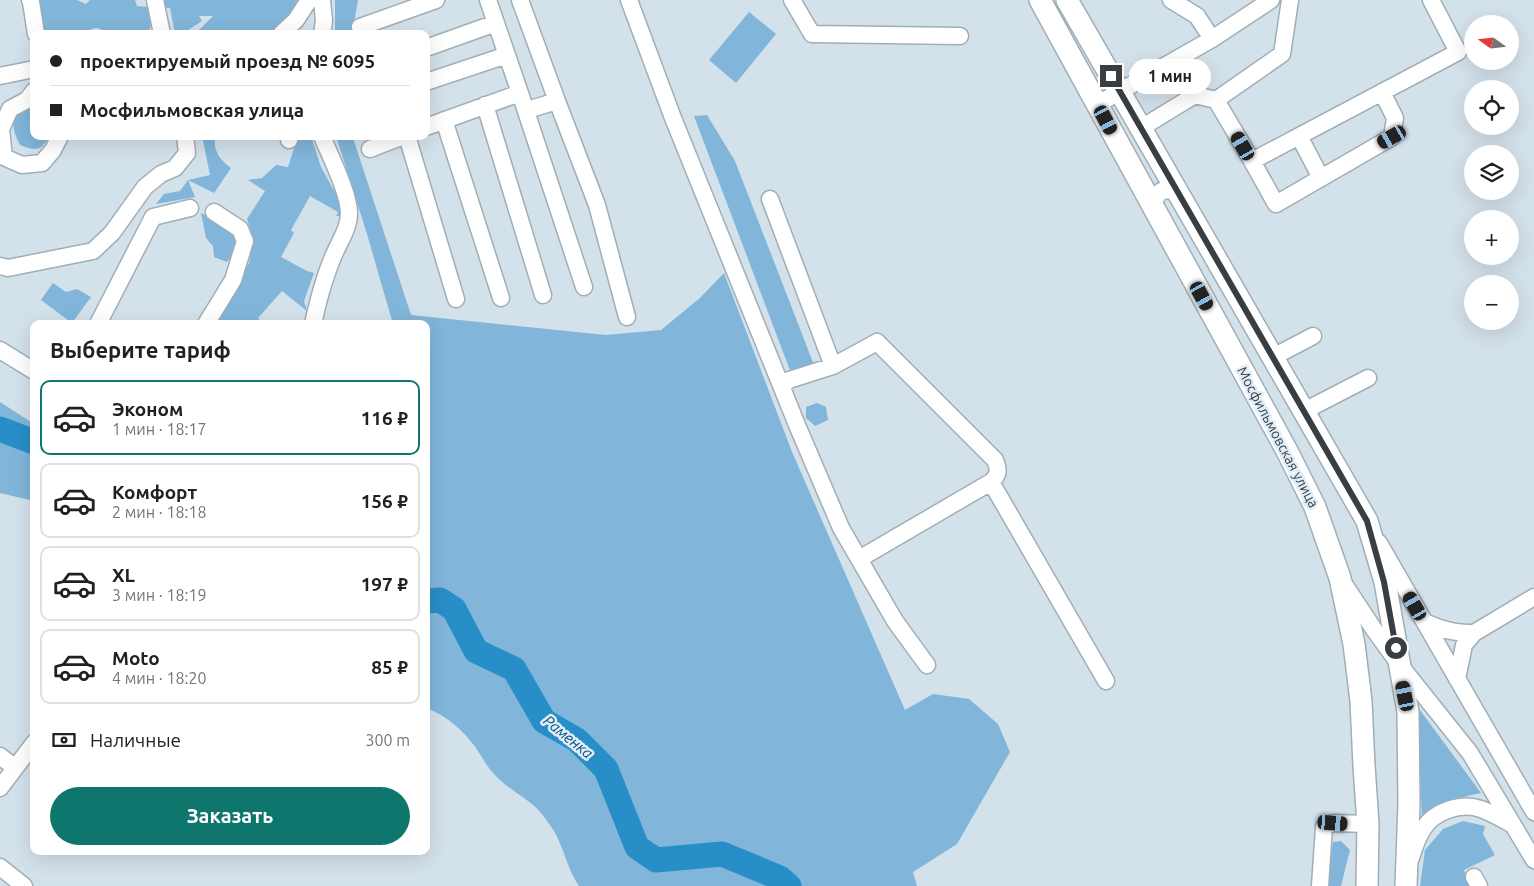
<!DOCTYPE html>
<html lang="ru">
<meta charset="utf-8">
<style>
:root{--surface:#fff;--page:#f6f6f6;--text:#202124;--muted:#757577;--line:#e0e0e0;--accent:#0f766e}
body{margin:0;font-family:Ubuntu,sans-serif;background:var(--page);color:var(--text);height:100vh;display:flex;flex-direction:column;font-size:19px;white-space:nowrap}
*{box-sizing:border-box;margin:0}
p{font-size:16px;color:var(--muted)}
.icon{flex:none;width:28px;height:28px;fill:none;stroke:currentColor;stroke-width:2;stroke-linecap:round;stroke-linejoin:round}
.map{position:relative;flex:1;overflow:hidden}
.drawer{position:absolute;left:30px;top:320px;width:400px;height:535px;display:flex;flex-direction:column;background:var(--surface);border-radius:10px;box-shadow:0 5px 20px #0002}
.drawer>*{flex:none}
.hud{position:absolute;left:30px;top:30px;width:400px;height:110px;border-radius:10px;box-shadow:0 5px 20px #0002;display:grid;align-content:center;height:110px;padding:0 20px;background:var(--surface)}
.needle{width:32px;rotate:285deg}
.fabs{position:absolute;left:1464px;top:15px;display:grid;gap:10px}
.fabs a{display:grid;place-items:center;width:55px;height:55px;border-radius:50%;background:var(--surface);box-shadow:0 5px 20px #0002;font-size:25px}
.end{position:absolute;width:22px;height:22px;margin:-11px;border:6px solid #383e42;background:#fff;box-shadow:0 0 0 2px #fff}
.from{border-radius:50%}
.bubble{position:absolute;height:35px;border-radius:18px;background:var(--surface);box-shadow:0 5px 20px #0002;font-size:16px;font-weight:700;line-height:35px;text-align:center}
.car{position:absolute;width:15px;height:30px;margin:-15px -8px;border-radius:6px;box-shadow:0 0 4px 1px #0007;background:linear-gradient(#222 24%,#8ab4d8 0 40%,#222 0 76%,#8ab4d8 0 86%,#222 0)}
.hud b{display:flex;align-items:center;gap:18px;height:48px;font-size:19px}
.hud b+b{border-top:1px solid var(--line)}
.hud i{width:12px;height:12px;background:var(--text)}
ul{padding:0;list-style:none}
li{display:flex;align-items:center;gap:15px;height:75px;margin:0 10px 8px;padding:0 10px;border:2px solid var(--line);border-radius:10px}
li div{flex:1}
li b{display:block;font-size:19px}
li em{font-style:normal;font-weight:700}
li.on{border-color:var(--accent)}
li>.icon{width:45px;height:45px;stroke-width:1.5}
h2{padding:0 20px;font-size:22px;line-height:60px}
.pay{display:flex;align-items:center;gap:12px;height:55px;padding:0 20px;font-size:19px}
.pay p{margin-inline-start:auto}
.primary-button{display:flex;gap:10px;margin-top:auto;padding:10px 20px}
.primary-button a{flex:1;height:58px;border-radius:30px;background:var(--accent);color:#fff;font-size:20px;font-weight:700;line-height:58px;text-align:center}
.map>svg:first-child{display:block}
.green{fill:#81b5d9}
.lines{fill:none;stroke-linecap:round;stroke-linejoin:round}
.river{stroke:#288ec8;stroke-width:25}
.minor-casing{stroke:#a0aeb7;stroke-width:19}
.major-casing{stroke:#a0aeb7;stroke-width:24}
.minor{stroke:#fff;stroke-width:16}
.major{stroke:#fff;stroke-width:21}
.route{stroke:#383e42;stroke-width:6}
.labels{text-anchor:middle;stroke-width:5;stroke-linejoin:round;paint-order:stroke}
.street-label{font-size:14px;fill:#383e42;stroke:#e1eef9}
.water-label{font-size:15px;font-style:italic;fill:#025178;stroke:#e1eef9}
</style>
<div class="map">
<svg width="1534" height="886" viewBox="0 0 1534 886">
<rect width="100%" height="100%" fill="#d3e1eb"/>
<!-- green -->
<path class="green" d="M 34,0 L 77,0 L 86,4 L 90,0 L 135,0 L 137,6 L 149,7 L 153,19 L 148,34 L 105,34 C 100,25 92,27 85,34 L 39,34 Z
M 155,0 L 299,0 L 289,17 L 269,34 L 195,34 L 213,16 L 199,16 L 202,21 L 182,34 L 175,34 L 170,8 L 156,7 Z
M 335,0 L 358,0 L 352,34 L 335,34 Z
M 749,12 L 776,34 L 736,83 L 709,60 Z
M 34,105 L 34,136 L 49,136 C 41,152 36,151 20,145 C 9,124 10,112 34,105 Z
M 707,115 L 735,161 L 814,365 L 791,373 L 694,116 Z
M 202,136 L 215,136 C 213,151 220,160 231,168 L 214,193 L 188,180 L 195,197 L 156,204 L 164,194 L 180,191 L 188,180 L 210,175 Z
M 298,136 L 311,136 L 321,167 L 342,205 L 343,216 L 336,216 L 338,212 L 310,196 L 291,230 L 294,233 L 281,257 L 307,271 L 314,273 L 304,301 L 307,311 L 282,291 L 258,318 L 262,324 L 214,324 L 249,263 L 253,239 L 247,219 L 265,191 L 248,180 L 262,178 L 276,165 L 288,167 Z
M 336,136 L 353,136 L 354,141 L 411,315 L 606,335 L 661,330 L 700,298 L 724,273 L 792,452 L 905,710 L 933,694 L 969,699 L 998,724 L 1010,752 L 957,844 L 913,872 L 917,886 L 579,886 C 569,871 566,857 559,841 C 556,833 550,825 545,818 C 534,801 513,793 499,779 C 489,770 483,759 476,748 C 464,731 446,715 426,708 L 426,324 L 393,324 L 367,234 Z
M 201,213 C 215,220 238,228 235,248 C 235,253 230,258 227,262 L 214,257 L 213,246 L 206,238 Z
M 53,283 L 66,292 L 77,289 L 91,297 L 72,323 L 41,300 Z
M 0,402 L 31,422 L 34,421 L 34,501 L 0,493 Z
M 817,403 L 826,407 L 828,420 L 815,426 L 806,418 L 806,407 Z
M 1417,706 L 1481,793 C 1459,798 1440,802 1422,817 Z
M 1463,821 L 1485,826 L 1483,834 L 1495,855 L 1464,870 L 1470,886 L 1420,886 L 1425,850 L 1443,829 Z
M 1341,841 L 1350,850 L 1341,886 L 1327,886 L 1333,842 Z"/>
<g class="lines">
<!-- river -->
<path class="river" d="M 0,429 L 34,442
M 426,601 L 440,600 L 454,609 L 476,651 L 514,669 L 544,721 L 577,740 L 606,769 L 637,847 L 656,860 L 722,854 L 780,878 L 789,886"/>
<!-- minor casing -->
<g class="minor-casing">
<path id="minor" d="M 30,0 L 31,2 L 36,34
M 155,0 L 162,34
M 488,0 L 520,93
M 520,0 L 557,101
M 629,0 L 673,118 L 797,425 L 841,528 L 895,621 L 927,665
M 792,0 L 812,34 L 960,36
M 1171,0 L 1197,16 L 1212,39
M 360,27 L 436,0
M 281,34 L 296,20 L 309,0
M 322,34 L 324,21 L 322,0
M 426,48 L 496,23
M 0,76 L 34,69
M 426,82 L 507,55
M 34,91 L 27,100 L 10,109 L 1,129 L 4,157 L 22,165 L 42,163 L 53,150 L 60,136
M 1382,92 L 1395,118 L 1392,137 L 1276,204 L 1252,161 L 1458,52 L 1431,0
M 1098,104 L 1212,39 L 1271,0
M 485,105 L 543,295
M 527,110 L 557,101 L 597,205 L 627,317
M 444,120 L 501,298
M 426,127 L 520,93 L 584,287
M 1141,128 L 1195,95 L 1216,100
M 407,136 L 456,299
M 1299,136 L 1321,178
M 289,140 L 290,136
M 370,149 L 403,136
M 1252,161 L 1216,100 L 1282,54 L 1290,0
M 770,199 L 833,366 L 789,380 L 781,386
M 1156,210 L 1154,200 L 1161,191 L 1172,190 L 1181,197
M 0,266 L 8,268 L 93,251 L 112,233 L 145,187 L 161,174 L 175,168 L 187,153 L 185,136
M 98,324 L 153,217 L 190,208
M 206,324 L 233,280 L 245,241 L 240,229 L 214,212
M 313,324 C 318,301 324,278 333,257 C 339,242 349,229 349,213 C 349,193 330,156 322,136
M 0,350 L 34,371
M 1273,357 L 1313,336
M 833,366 L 877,342 L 995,460 C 999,470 999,475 991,482
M 1304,411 L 1368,378
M 1379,543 L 1534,812
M 859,559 L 991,482 L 1106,681
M 1344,584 L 1375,631 L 1399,664 L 1470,753 L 1534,860
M 1425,622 C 1442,630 1455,633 1474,633
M 1457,679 L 1464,645 L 1474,633 L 1534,597
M 0,756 L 15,768
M 0,788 L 34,743
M 1411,858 C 1414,848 1417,838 1423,829 C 1434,811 1461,802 1481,809 C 1492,813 1502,819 1513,825
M 0,867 L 24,886
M 1474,877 L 1479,886
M 1320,886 L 1324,827 L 1333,823 L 1368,824"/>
</g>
<!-- major casing -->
<g class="major-casing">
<path id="major" d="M 1040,0 L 1287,451 L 1315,507 L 1340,578 L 1354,644 L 1361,701 L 1364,766 L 1368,824 L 1367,886
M 1067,0 L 1367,521 L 1385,582 L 1408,712 L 1409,804 L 1406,886"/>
</g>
<!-- minor -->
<use href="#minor" class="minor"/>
<!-- major -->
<use href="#major" class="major"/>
</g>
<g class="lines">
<!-- route -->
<path class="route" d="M 1111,76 L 1367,521 L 1384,582 L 1396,648"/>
</g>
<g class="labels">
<!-- street labels -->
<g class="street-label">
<text transform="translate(1278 437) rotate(62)" y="5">Мосфильмовская улица</text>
</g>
<!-- water labels -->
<g class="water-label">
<text transform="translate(568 737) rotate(39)" y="5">Раменка</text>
</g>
</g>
</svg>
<div class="fabs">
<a><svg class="needle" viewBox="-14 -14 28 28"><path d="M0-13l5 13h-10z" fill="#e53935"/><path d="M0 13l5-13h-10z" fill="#757577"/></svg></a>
<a><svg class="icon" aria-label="locate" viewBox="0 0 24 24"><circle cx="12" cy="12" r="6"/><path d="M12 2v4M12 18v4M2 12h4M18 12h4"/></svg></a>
<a><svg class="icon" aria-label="layers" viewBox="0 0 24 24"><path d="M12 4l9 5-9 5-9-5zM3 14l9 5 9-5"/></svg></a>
<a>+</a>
<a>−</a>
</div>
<i class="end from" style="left:1396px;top:648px"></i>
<i class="end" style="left:1111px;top:76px"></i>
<div class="bubble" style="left:1129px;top:59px;width:82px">1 мин</div>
<i class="car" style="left:1106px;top:120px;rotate:152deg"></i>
<i class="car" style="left:1392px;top:137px;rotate:240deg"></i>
<i class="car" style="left:1243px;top:146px;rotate:330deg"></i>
<i class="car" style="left:1202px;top:296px;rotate:151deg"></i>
<i class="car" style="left:1415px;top:606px;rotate:330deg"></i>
<i class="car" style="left:1405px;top:696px;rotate:349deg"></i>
<i class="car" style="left:1333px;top:823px;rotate:94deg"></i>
<div class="hud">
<b><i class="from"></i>проектируемый проезд № 6095</b>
<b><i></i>Мосфильмовская улица</b>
</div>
<section class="drawer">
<h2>Выберите тариф</h2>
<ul>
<li class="on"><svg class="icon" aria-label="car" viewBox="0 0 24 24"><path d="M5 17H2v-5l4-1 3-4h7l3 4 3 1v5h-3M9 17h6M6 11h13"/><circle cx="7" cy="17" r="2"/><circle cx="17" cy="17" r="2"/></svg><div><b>Эконом</b><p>1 мин · 18:17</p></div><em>116 ₽</em></li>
<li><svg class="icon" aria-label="car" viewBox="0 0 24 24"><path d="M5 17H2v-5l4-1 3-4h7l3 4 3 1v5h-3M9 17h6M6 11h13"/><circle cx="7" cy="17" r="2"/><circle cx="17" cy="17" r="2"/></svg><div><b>Комфорт</b><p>2 мин · 18:18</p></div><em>156 ₽</em></li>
<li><svg class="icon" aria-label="car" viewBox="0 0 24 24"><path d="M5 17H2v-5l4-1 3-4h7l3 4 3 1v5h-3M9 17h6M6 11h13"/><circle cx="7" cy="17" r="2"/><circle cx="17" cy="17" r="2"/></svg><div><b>XL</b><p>3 мин · 18:19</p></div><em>197 ₽</em></li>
<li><svg class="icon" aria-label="car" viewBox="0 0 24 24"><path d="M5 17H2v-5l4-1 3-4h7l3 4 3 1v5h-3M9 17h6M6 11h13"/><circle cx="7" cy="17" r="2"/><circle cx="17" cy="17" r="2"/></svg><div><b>Moto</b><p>4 мин · 18:20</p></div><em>85 ₽</em></li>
</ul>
<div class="pay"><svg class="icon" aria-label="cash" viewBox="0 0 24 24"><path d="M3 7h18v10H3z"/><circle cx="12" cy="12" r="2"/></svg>Наличные<p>300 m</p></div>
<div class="primary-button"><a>Заказать</a></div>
</section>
</div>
